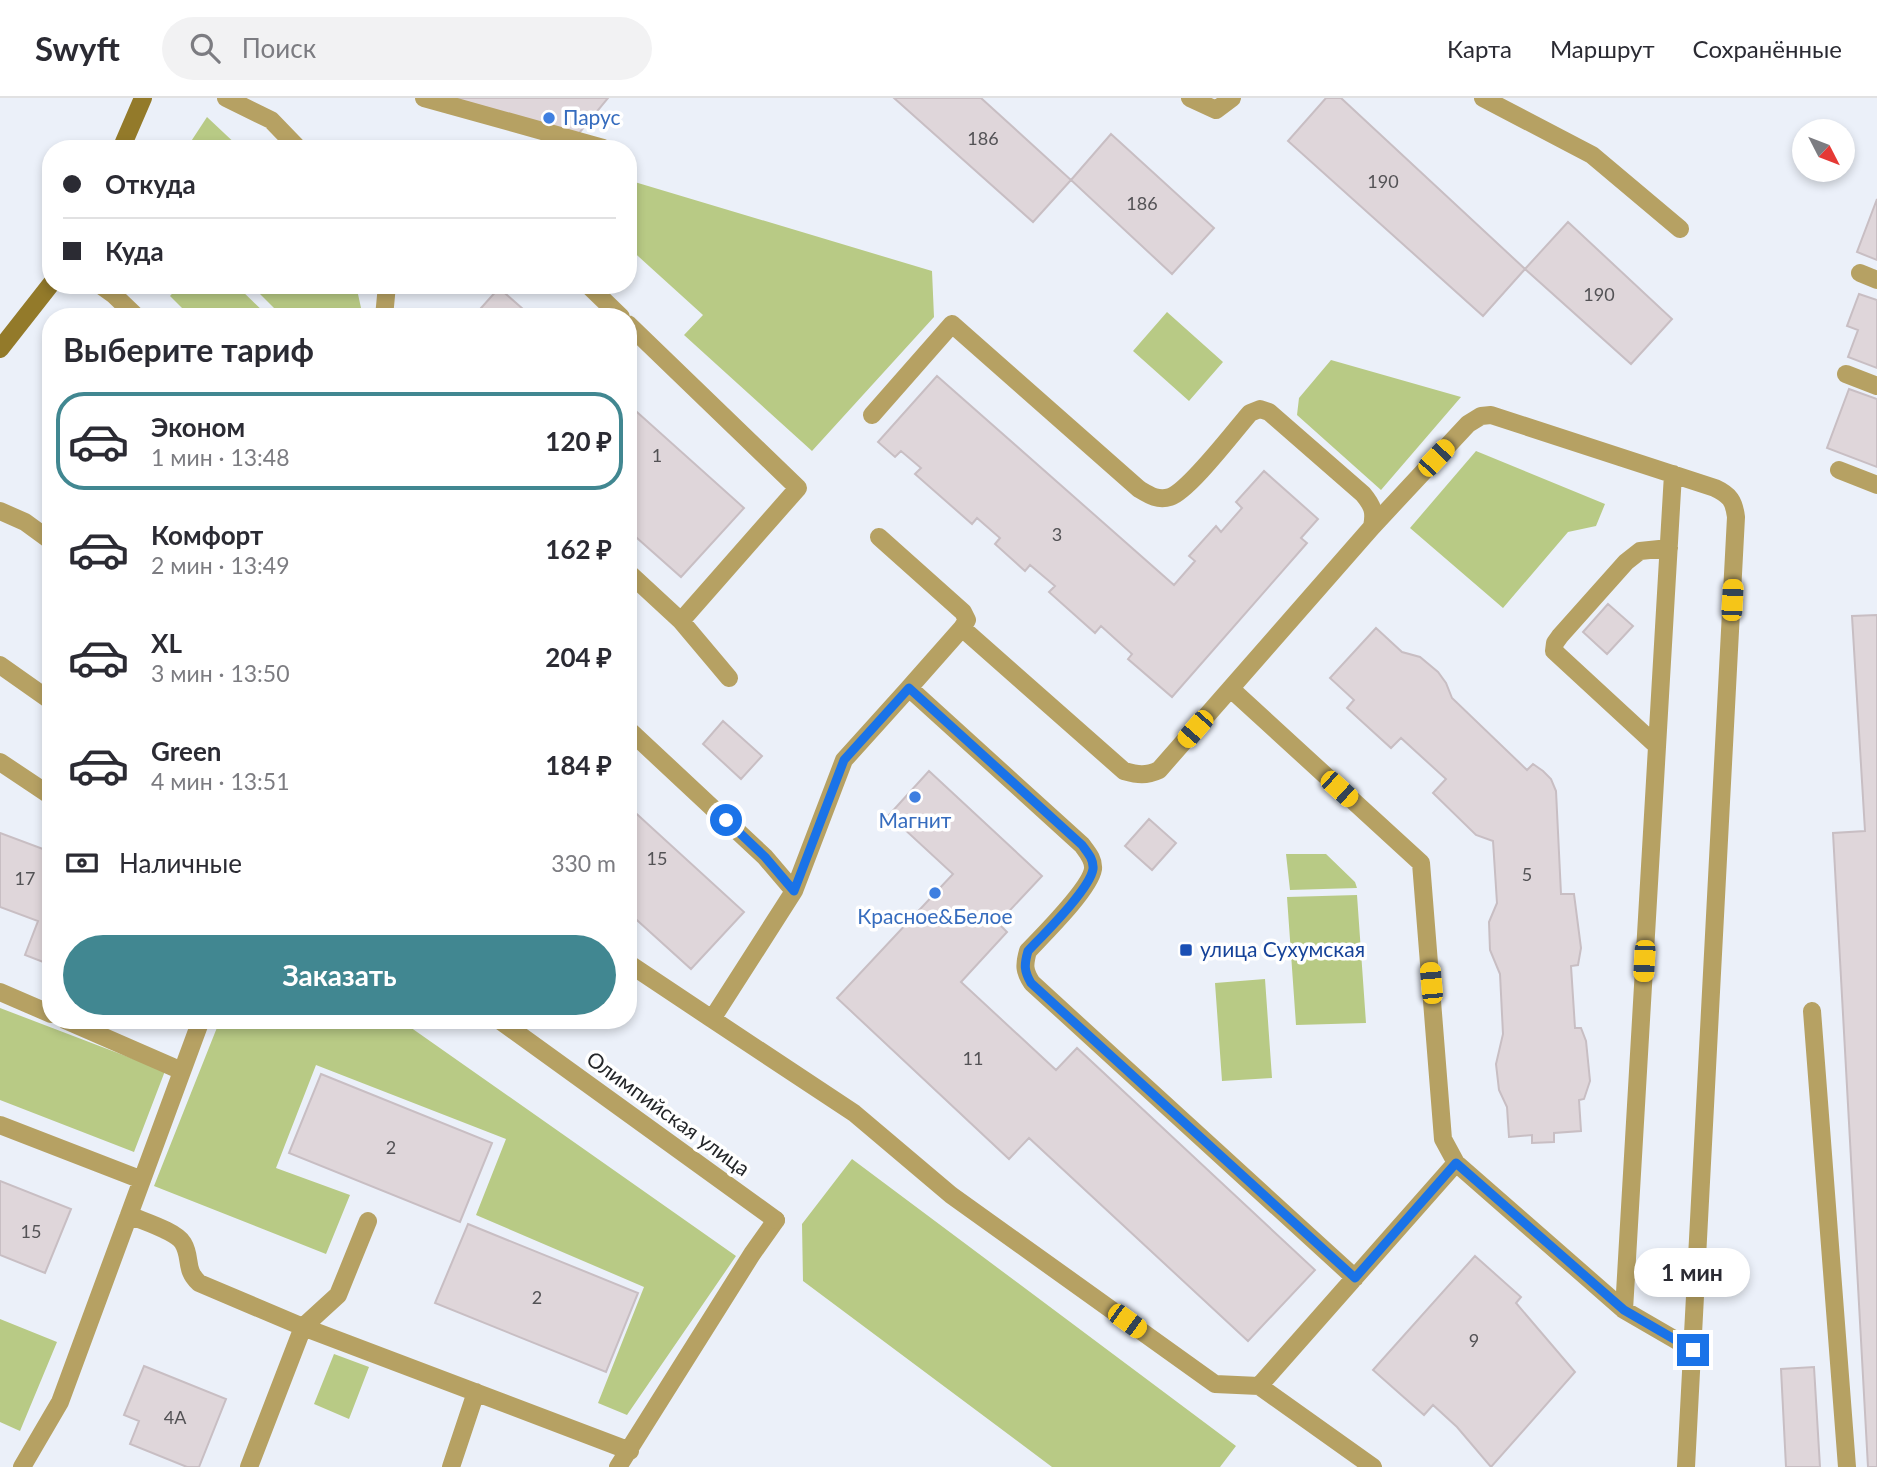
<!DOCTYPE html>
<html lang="ru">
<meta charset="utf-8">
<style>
:root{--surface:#fff;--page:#f2f2f3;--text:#2b2b33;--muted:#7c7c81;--line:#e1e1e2;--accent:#418791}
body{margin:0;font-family:Lato,sans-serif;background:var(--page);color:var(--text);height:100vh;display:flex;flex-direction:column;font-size:26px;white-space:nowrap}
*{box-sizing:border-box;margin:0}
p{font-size:23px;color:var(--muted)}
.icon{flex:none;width:38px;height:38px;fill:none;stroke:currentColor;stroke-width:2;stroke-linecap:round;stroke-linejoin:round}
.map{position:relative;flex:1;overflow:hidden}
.side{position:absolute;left:42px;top:210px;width:595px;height:721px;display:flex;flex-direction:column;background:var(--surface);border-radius:28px;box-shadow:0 4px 10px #0003}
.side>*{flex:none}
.hud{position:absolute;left:42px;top:42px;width:595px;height:154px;border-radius:28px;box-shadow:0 4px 10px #0003;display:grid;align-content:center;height:154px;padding:0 21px;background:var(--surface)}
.needle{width:46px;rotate:132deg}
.fabs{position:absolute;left:1792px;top:21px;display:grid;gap:14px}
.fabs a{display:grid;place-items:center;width:63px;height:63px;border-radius:50%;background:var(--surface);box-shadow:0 4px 10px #0003;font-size:35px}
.end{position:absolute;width:32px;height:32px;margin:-16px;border:9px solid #1a73e8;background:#fff;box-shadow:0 0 0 4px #fff}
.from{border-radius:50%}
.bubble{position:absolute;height:49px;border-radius:24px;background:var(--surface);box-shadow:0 4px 10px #0003;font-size:23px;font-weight:700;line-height:49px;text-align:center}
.car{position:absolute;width:21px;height:42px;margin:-21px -10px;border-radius:9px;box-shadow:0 0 5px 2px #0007;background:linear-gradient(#f5c518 24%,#345 0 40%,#f5c518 0 76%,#345 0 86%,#f5c518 0)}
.hud b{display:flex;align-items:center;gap:24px;height:66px;font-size:26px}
.hud b+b{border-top:2px solid var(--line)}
.hud i{width:18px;height:18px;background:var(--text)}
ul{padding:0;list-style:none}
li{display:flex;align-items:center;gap:21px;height:98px;margin:0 14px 10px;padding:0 7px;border:4px solid transparent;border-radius:28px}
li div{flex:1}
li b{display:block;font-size:26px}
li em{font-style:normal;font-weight:700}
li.active{border-color:var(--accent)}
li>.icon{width:63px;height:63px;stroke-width:1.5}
h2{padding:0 21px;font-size:32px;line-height:84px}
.pay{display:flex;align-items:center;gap:18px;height:77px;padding:0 21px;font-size:26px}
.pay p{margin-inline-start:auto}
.button{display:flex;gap:14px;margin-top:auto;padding:14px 21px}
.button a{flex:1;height:80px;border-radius:42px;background:var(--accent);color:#fff;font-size:28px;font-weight:700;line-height:80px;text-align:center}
header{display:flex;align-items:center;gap:42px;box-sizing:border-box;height:98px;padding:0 35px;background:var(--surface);border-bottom:2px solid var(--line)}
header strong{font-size:33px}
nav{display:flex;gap:38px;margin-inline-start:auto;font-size:24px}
.search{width:490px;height:63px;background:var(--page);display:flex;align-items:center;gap:18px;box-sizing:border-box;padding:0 24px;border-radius:38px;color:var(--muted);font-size:26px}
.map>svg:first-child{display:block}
.green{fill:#b8ca85}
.building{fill:#dfd6da;stroke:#c8bec3;stroke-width:2}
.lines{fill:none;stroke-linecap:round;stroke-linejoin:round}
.service{stroke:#b6a163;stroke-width:18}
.minor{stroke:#b6a163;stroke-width:18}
.secondary{stroke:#937a2a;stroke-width:18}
.route{stroke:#1a73e8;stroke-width:9}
.shop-dot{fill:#3f7fe0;stroke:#fff;stroke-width:2.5}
.transit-dot{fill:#1a4fb4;stroke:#fff;stroke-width:2.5}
.labels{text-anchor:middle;stroke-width:7;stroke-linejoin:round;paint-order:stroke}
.number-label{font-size:18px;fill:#535255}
.shop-label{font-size:21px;fill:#366cbe;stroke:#fff}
.transit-label{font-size:21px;fill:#164399;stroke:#fff;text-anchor:start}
.street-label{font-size:21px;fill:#242629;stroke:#fff}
</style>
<header>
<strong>Swyft</strong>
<div class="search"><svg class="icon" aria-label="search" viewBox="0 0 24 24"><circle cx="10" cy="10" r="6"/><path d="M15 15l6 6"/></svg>Поиск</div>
<nav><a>Карта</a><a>Маршрут</a><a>Сохранённые</a></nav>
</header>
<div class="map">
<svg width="1877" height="1369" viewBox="0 0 1877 1369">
<rect width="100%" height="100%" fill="#ebf0f9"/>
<!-- green -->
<path class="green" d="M 207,19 L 241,51 L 186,51 Z
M 628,82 L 932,173 L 934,219 L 812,353 L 684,237 L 703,217 L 628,149 Z
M 180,187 L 236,187 L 269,219 L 191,219 L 170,198 Z
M 251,187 L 356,187 L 363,219 L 283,219 Z
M 1167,214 L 1223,264 L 1189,303 L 1133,253 Z
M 1331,262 L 1461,299 L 1381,392 L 1297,317 L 1299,300 Z
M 1476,353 L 1605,406 L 1596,428 L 1568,434 L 1503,510 L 1410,430 Z
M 1286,756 L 1326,756 L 1355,784 L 1357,790 L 1290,792 Z
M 1357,797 L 1366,925 L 1296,927 L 1287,799 Z
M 1265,881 L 1272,980 L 1222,983 L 1215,885 Z
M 0,910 L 165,973 L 134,1054 L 0,1002 Z
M 220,922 L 400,922 L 736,1158 L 627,1317 L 598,1305 L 644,1189 L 476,1117 L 506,1041 L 316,967 L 276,1070 L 350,1097 L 326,1156 L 154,1088 Z
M 852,1061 L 1236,1348 L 1220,1369 L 1052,1369 L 803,1183 L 802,1126 Z
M 0,1221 L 57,1244 L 20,1333 L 0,1324 Z
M 334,1256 L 369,1269 L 349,1321 L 314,1306 Z"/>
<!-- building -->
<path class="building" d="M 438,0 L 608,0 L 575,40 Z
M 894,0 L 981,0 L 1071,82 L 1033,124 Z
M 1326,0 L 1341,0 L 1525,171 L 1483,218 L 1288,43 Z
M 1111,36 L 1214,130 L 1172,176 L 1071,82 Z
M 1877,101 L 1877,162 L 1857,154 Z
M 1568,124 L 1672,221 L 1631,266 L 1525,171 Z
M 499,190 L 532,219 L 473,219 Z
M 1859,196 L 1877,202 L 1877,270 L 1848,259 L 1858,232 L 1847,228 Z
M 937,278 L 1174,487 L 1195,463 L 1189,458 L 1216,428 L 1221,434 L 1242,410 L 1236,404 L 1264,373 L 1318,421 L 1301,440 L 1307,445 L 1172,599 L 1128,561 L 1132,556 L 1101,528 L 1095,535 L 1049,494 L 1055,488 L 1030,467 L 1025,473 L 995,446 L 1000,440 L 977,420 L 972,426 L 915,376 L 921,370 L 901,353 L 895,359 L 878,344 Z
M 1849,291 L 1877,301 L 1877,369 L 1827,350 Z
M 628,306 L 744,410 L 681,479 L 628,432 Z
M 1608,506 L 1633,528 L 1607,556 L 1583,534 Z
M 1877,517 L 1877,1369 L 1868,1369 L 1833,735 L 1865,733 L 1852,518 Z
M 1376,530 L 1402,554 L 1420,559 L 1438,574 L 1446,585 L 1452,600 L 1527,672 L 1533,666 L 1543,673 L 1551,681 L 1556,693 L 1561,796 L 1574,796 L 1581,850 L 1578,867 L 1571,868 L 1575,930 L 1581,930 L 1586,943 L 1590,983 L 1584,1001 L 1579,1002 L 1581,1033 L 1554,1035 L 1554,1044 L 1532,1045 L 1532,1037 L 1509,1039 L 1507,1009 L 1499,992 L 1496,966 L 1503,936 L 1500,876 L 1490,852 L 1489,824 L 1497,805 L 1493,743 L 1476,737 L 1433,695 L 1446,681 L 1401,640 L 1391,650 L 1347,610 L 1354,602 L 1330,580 Z
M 723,623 L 762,658 L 741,681 L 703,646 Z
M 929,673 L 1042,778 L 998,825 L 1007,834 L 961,884 L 1056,972 L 1077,950 L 1315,1172 L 1248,1243 L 1029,1040 L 1009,1061 L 837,900 L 953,776 L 889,717 Z
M 628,708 L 744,814 L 691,871 L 628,814 Z
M 1149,721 L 1176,745 L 1152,772 L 1125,748 Z
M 0,735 L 51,754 L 51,867 L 25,857 L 38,823 L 0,809 Z
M 321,976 L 492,1045 L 460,1124 L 289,1055 Z
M 0,1083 L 71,1111 L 45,1175 L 0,1157 Z
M 468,1126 L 638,1195 L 606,1274 L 435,1205 Z
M 1475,1158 L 1521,1199 L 1516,1205 L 1575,1274 L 1491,1369 L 1457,1329 L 1433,1307 L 1424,1317 L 1373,1272 Z
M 144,1268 L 226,1301 L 199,1369 L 187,1369 L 130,1346 L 139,1323 L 124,1317 Z
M 1814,1269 L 1820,1369 L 1786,1369 L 1781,1271 Z"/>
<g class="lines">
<!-- service -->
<path class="service" d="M 226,0 L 271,22 L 299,51
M 424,0 L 603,50
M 1190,0 L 1216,12 L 1232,0
M 1483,0 L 1592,57 L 1680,131
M 1860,175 L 1877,182
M 100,187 L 114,197 L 137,219
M 588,187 L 621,219
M 384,219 L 387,187
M 628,226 L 798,390 L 681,523 L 628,474
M 1846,276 L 1877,288
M 872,317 L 952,226 L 1139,391 C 1149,397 1158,403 1170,399 C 1189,393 1235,332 1250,315 L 1260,311 L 1269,314 L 1363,396 C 1373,408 1375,414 1372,429 L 1159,672 C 1146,678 1138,677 1124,673 L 962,530 L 909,590
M 1839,372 L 1877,387
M 1673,376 L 1624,1212 L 1693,1252
M 0,413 L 25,424 L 51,443
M 1372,429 L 1468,326 L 1481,318 L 1491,317 L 1715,390 C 1730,397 1734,403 1736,419 L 1686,1369
M 879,439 L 963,514 L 967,522 L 962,530
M 681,523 L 729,580
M 1231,591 L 1421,765 L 1443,1041 L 1456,1065 L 1624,1212
M 628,631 L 765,759 L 794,793 L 712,921 L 628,865
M 1657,648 L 1554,553 L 1555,545 L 1560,538 L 1626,464 L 1640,453 L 1669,450
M 0,664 L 51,698
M 794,793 L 844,662 L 909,590 L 1082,747 C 1087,754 1094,761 1093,771 C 1090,791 1043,837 1028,853 C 1024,867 1024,873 1032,885 L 1355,1180
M 0,894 L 51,916
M 1812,913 L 1847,1369
M 712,921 L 854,1015 L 951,1097 L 1215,1286 L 1259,1288 L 1373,1369
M 65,922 L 182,973
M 0,1027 L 142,1082
M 129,1117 C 142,1123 176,1133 183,1145 C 192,1160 184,1171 199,1185 L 303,1229 L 630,1353
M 1259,1288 L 1456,1065
M 22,1369 L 60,1304 L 201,922
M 249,1369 L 303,1229 L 338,1197 L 368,1123
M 451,1369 L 476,1294
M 618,1369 L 752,1156 L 776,1122"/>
<!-- minor -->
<path class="minor" d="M 0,567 L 51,603
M 499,922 L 776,1122"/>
<!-- secondary -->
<path class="secondary" d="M 121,51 L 143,0
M 0,251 L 51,186"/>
</g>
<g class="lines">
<!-- route -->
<path class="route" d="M 726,722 L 765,759 L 794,793 L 844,662 L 909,590 L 1082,747 C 1087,754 1094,761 1093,771 C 1090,791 1043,837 1028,853 C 1024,867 1024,873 1031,885 L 1355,1180 L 1456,1065 L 1624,1212 L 1693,1252"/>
</g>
<!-- markers -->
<g class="shop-dot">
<circle cx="549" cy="20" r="7"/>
<circle cx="915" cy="699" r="7"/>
<circle cx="935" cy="795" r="7"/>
</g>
<rect class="transit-dot" x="1179" y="845" width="14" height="14" rx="3.5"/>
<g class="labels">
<!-- number labels -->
<g class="number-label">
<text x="983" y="47">186</text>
<text x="1383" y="90">190</text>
<text x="1142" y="112">186</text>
<text x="1599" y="203">190</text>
<text x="657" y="364">1</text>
<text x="1057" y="443">3</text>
<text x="657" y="767">15</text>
<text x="1527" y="783">5</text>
<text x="25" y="787">17</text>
<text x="973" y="967">11</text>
<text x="391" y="1056">2</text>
<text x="31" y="1140">15</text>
<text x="537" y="1206">2</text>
<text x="1474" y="1249">9</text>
<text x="175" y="1326">4А</text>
</g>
<!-- shop labels -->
<g class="shop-label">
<text x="563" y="27" text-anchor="start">Парус</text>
<text x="915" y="730">Магнит</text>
<text x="935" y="826">Красное&amp;Белое</text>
</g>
<!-- transit labels -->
<g class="transit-label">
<text x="1200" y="859">улица Сухумская</text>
</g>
<!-- street labels -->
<g class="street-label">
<text transform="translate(668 1016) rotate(36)" y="7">Олимпийская улица</text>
</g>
</g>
</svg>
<div class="fabs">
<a><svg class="needle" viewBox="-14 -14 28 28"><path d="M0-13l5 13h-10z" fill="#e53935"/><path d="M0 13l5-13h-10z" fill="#7c7c81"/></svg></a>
</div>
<i class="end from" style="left:726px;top:722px"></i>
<i class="end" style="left:1693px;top:1252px"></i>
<div class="bubble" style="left:1634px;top:1150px;width:116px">1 мин</div>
<i class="car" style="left:1436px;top:360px;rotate:43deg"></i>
<i class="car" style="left:1732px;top:502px;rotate:3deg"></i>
<i class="car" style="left:1195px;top:631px;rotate:221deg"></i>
<i class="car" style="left:1339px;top:691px;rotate:132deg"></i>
<i class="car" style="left:1644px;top:863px;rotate:183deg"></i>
<i class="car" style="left:1431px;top:885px;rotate:355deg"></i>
<i class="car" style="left:1127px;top:1223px;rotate:126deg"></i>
<div class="hud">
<b><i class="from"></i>Откуда</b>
<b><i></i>Куда</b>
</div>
<section class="side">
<h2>Выберите тариф</h2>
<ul>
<li class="active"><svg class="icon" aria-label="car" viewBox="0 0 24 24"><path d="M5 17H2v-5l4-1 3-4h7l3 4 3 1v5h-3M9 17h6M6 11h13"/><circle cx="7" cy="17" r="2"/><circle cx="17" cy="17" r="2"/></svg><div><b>Эконом</b><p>1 мин · 13:48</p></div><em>120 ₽</em></li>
<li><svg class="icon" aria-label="car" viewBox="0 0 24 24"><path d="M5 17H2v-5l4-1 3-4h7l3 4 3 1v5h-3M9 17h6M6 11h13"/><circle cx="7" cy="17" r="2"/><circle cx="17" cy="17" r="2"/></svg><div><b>Комфорт</b><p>2 мин · 13:49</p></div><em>162 ₽</em></li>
<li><svg class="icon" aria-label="car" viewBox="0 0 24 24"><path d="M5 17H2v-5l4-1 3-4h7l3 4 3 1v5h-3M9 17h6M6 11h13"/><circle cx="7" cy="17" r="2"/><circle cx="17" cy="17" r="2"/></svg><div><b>XL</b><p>3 мин · 13:50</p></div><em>204 ₽</em></li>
<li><svg class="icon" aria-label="car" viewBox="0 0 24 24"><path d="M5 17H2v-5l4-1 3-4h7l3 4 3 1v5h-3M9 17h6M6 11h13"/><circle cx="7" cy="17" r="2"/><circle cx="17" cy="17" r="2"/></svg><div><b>Green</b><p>4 мин · 13:51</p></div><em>184 ₽</em></li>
</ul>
<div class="pay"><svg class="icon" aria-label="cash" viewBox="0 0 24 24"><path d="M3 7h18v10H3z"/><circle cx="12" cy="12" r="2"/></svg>Наличные<p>330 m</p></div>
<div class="button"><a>Заказать</a></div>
</section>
</div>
